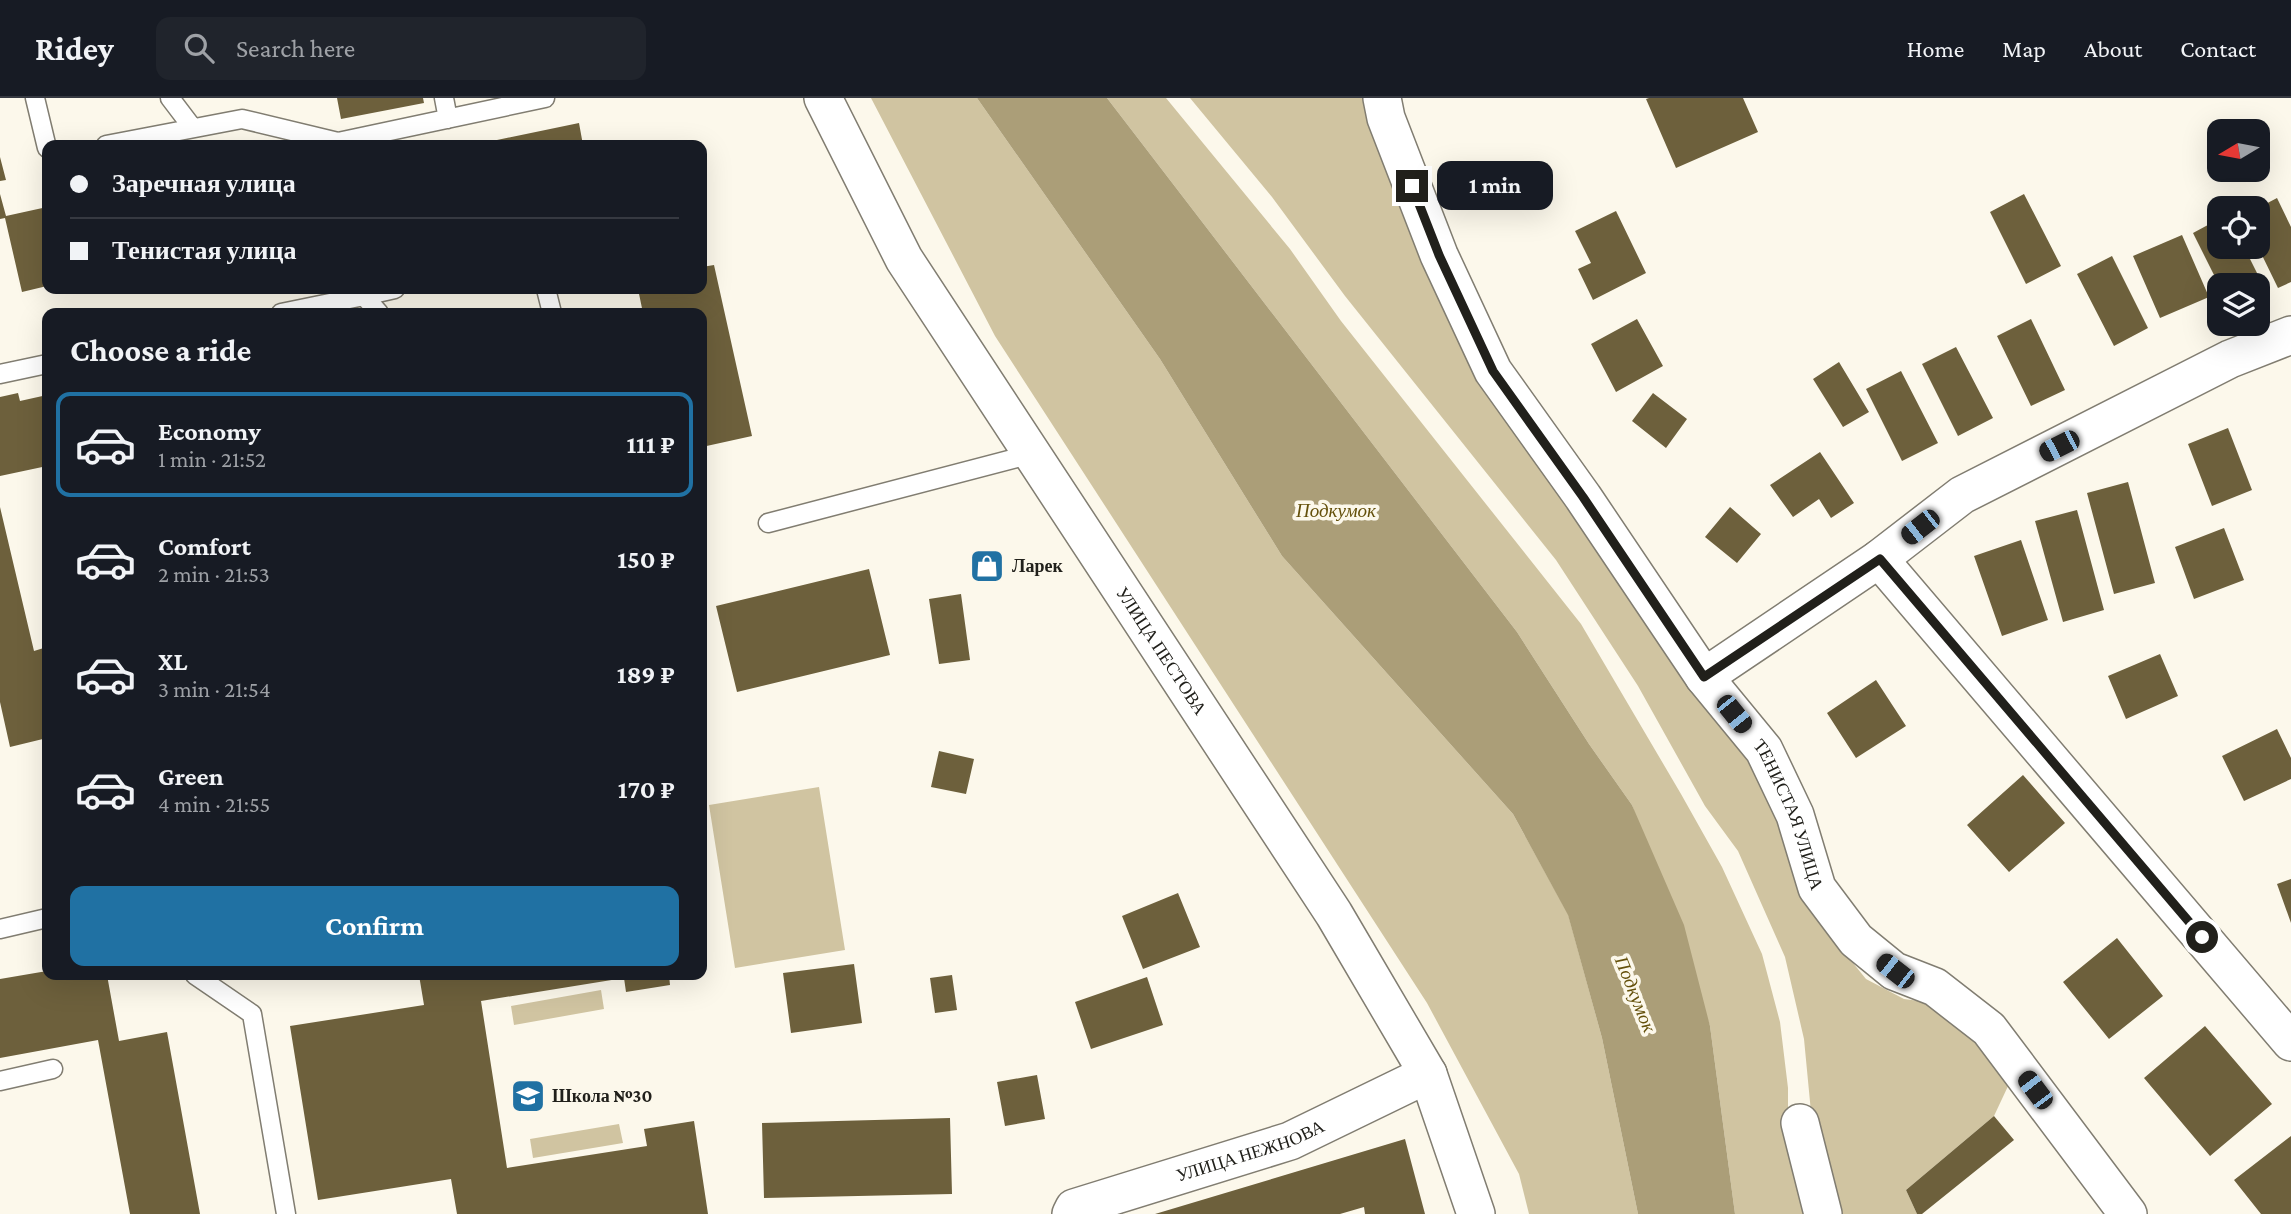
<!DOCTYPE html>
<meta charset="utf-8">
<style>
:root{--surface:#171b24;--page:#20242c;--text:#f1f3f6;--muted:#9ea1a6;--line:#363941;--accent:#2071a3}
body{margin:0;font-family:"Crimson Pro",serif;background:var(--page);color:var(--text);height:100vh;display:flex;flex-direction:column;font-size:26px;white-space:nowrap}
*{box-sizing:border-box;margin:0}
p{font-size:23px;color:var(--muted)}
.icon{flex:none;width:38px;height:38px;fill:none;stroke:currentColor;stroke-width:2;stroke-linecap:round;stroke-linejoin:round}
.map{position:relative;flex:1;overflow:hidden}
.sheet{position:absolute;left:42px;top:210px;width:665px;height:672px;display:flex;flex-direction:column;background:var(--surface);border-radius:14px;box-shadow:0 7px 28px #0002}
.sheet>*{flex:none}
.top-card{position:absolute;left:42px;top:42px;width:665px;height:154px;border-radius:14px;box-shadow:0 7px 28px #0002;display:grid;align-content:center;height:154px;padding:0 28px;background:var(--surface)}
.needle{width:46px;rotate:260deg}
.tools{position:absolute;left:2207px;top:21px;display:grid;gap:14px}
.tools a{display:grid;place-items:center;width:63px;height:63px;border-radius:14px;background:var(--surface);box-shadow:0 7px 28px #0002;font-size:35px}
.end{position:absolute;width:32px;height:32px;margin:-16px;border:9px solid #21201b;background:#fff;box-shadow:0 0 0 4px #fff}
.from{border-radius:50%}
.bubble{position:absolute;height:49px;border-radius:14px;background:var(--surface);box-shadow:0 7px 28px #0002;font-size:23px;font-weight:700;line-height:49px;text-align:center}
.car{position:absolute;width:21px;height:42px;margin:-21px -10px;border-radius:9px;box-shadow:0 0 5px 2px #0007;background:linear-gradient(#222 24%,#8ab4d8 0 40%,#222 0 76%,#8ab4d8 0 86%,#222 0)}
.top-card b{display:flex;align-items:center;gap:24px;height:66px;font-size:26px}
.top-card b+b{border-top:2px solid var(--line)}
.top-card i{width:18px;height:18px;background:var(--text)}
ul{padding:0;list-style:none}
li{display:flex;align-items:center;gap:21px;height:105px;margin:0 14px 10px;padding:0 14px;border:4px solid transparent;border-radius:14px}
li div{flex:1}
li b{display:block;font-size:26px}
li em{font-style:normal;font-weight:700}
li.selected{border-color:var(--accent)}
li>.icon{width:63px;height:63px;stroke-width:1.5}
h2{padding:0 28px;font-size:32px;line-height:84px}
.cta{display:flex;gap:14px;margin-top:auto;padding:14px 28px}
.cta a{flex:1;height:80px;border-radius:14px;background:var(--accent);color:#fff;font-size:28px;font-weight:700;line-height:80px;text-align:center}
header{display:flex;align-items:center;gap:42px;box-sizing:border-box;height:98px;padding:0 35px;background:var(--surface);border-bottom:2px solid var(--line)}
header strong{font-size:33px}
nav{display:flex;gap:38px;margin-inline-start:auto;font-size:24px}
.search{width:490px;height:63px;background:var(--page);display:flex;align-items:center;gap:18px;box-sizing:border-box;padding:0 24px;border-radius:14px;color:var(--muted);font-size:26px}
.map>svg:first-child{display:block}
.green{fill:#d0c4a1}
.water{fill:#ab9e78}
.building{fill:#6d603c}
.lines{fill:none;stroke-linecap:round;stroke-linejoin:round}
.service-casing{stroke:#817d71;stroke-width:21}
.minor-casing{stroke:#817d71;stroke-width:40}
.service{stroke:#fff;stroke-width:18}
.minor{stroke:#fff;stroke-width:37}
.route{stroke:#21201b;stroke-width:9}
.labels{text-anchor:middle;stroke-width:7;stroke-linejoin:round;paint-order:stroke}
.poi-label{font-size:18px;font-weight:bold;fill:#21201b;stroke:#fcf8eb;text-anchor:start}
.street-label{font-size:18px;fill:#21201b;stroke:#fcf8eb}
.water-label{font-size:19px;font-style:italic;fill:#64500b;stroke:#fcf8eb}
</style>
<header>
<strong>Ridey</strong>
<div class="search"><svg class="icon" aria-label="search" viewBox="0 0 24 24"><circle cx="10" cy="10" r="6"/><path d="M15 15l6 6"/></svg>Search here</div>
<nav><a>Home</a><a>Map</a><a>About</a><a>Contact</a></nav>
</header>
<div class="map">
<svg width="2291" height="1116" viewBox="0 0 2291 1116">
<rect width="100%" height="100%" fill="#fcf8eb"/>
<!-- green -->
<path class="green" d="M 871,0 L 977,0 L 1160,261 L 1282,458 L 1513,716 L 1568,816 L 1602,940 L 1638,1116 L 1529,1116 L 1519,1076 L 1427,905 L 995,238 Z
M 1107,0 L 1166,0 L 1290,151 L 1341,223 L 1581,526 L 1681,696 L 1722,769 L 1762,856 L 1780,924 L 1788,990 L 1788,1036 L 1811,1116 L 1735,1116 L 1710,928 L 1632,707 L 1589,646 L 1517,534 Z
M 1190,0 L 1365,0 L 1389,80 L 1476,275 L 1768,685 L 1831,838 L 1866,881 L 1904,901 L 1942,906 L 1990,960 L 2009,986 L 1994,1018 L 1906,1092 L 1917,1116 L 1834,1116 L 1813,1035 L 1804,941 L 1785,859 L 1738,753 L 1705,708 L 1638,588 L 1556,462 L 1345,198 L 1272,99 Z
M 819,689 L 845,852 L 735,870 L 709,707 Z
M 601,892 L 604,911 L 514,927 L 511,908 Z
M 619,1026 L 623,1045 L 533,1060 L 530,1041 Z"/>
<!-- water -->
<path class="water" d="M 977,0 L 1107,0 L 1517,534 L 1589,646 L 1632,707 L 1684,827 L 1710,928 L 1735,1116 L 1638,1116 L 1602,940 L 1568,817 L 1513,716 L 1282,458 L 1160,261 Z"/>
<!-- building -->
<path class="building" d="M 337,0 L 423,0 L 424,5 L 341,21 Z
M 1649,0 L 1743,0 L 1758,34 L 1676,70 L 1646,1 Z
M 579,25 L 583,47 L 478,47 L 478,46 Z
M 0,59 L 6,82 L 0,83 Z
M 0,96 L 6,118 L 47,109 L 47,188 L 22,194 L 5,120 L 0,121 Z
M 2024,96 L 2061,168 L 2026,186 L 1990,114 Z
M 2277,100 L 2291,129 L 2291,184 L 2278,190 L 2258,149 L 2258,110 Z
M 1616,113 L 1646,175 L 1593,202 L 1578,171 L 1591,165 L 1575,133 Z
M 2219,121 L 2219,149 L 2244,149 L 2264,189 L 2258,193 L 2258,187 L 2219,187 L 2193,135 Z
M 2182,137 L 2209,199 L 2160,220 L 2133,158 Z
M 2112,158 L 2148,230 L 2114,248 L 2077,176 Z
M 714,167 L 752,338 L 702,349 L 702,215 L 643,215 L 638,191 L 702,191 L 702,169 Z
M 1637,221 L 1663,268 L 1616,294 L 1591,246 Z
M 2031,221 L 2065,292 L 2031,308 L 1997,238 Z
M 1956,249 L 1993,320 L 1958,338 L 1922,266 Z
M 1839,264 L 1869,314 L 1843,329 L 1813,281 Z
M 1901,273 L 1938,345 L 1902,363 L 1866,291 Z
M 18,295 L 20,303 L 47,297 L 47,368 L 0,378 L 0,299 Z
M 1653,295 L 1687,321 L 1666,350 L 1632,323 Z
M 2228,330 L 2252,392 L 2212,408 L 2188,346 Z
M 1820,354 L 1854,405 L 1831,420 L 1819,401 L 1793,419 L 1770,387 Z
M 2128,384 L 2155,485 L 2114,496 L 2087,395 Z
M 0,409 L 34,553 L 47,549 L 47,640 L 10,649 L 0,604 Z
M 1730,409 L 1761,436 L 1737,465 L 1705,439 Z
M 2077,412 L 2104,512 L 2063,524 L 2035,423 Z
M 2224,430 L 2244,482 L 2194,501 L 2175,449 Z
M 2021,442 L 2048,522 L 2002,538 L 1974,458 Z
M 869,471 L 890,557 L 737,594 L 716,508 Z
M 961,496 L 970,562 L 939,566 L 929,501 Z
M 2160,556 L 2178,598 L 2126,621 L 2108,578 Z
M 1876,582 L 1906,628 L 1856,660 L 1827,615 Z
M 2277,631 L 2291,660 L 2291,681 L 2244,703 L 2222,658 Z
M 939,653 L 974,661 L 966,696 L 931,689 Z
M 2023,677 L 2065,725 L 2009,774 L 1967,727 Z
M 2291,781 L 2291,825 L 2277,786 Z
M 1178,795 L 1200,849 L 1143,871 L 1122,818 Z
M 2117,840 L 2163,898 L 2109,941 L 2063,884 Z
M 854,866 L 862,925 L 791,935 L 783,875 Z
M 47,873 L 47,877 L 107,877 L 119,943 L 167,934 L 200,1116 L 130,1116 L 98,942 L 0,960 L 0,881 Z
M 419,877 L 669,877 L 670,887 L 626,894 L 624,880 L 481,903 L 507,1070 L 647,1048 L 644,1031 L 694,1023 L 708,1116 L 457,1116 L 451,1081 L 318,1102 L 290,928 L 424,907 Z
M 952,877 L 957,912 L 935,915 L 930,880 Z
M 1147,879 L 1163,927 L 1091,951 L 1075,904 Z
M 2205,928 L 2272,1006 L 2210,1058 L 2144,980 Z
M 1037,977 L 1045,1021 L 1005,1028 L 997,984 Z
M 1994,1018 L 2014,1042 L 1922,1116 L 1917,1116 L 1906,1092 Z
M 950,1020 L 952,1096 L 764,1100 L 762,1025 Z
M 2291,1038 L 2291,1116 L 2261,1116 L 2234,1082 Z
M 1405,1041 L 1425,1116 L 1365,1116 L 1364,1109 L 1340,1116 L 1155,1116 Z"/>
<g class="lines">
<!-- service casing -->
<g class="service-casing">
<path id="service" d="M 35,0 L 47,50
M 170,0 L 192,29
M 444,0 L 448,21
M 106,47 L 242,21 L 338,44
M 338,47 L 338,44 L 545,0
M 546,191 L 552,215
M 281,215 L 364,198 L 363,191
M 379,215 L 364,198 L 395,191
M 0,276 L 47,266
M 768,425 L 1032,356
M 0,831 L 47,820
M 195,877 L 252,916 L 286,1116
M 0,983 L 53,971"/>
</g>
<!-- minor casing -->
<g class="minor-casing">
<g id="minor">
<path id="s1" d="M 823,0 L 904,161 L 1334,816 L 1428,976 L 1476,1116"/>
<path id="s2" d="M 1382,0 L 1386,20 L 1439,157 L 1493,273 L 1583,399 L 1704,579 L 1764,652 L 1795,717 L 1817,790 L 1856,842 L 1894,873 L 1935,889 L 1989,931 L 2128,1116"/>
<path d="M 1879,461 L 2291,944"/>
<path d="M 1704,579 L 1879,461 L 1962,397 L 2230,261 L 2291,237"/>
<path d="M 1800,1025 L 1823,1116"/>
<path id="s3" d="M 1071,1116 L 1074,1110 L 1290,1043 L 1428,976"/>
</g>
</g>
<!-- service -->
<use href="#service" class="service"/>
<!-- minor -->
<use href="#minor" class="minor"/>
</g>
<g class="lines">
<!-- route -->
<path class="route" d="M 1412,88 L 1439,157 L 1493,273 L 1583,399 L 1704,579 L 1880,461 L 2202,839"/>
</g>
<!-- icons -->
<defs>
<g id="shop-square" transform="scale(1.75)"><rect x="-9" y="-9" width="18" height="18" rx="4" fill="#2071a3" stroke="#fcf8eb"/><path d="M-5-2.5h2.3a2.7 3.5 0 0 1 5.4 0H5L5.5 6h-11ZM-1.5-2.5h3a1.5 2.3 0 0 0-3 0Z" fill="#fff"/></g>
<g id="school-square" transform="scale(1.75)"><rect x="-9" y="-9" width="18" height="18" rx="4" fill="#2071a3" stroke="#fcf8eb"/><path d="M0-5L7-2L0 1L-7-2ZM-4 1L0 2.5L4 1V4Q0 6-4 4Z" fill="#fff"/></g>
</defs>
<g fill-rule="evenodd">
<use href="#shop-square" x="987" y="468"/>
<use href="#school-square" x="528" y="998"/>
</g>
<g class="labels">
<!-- poi labels -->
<g class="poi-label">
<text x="1012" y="474">Ларек</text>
<text x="552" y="1004">Школа №30</text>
</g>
<!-- street labels -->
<g class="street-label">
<text dy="6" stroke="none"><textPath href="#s1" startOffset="649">УЛИЦА ПЕСТОВА</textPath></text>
<text dy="6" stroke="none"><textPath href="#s2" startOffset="831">ТЕНИСТАЯ УЛИЦА</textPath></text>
<text dy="6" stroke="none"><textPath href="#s3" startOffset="192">УЛИЦА НЕЖНОВА</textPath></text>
</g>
<!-- water labels -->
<g class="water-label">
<text x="1336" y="419">Подкумок</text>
<text transform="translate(1636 896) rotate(68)" y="7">Подкумок</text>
</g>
</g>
</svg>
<div class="tools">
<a><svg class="needle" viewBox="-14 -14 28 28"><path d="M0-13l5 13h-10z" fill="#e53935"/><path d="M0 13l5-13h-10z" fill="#9ea1a6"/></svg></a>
<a><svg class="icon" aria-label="locate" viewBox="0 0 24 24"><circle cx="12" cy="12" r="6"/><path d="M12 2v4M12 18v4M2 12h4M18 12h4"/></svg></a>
<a><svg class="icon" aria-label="layers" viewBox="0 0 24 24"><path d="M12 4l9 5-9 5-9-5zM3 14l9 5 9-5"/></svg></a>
</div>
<i class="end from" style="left:2202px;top:839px"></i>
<i class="end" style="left:1412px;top:88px"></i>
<div class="bubble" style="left:1437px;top:63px;width:116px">1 min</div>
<i class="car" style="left:2059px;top:348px;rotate:243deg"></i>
<i class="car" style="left:1920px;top:429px;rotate:232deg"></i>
<i class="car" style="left:1734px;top:616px;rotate:141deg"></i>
<i class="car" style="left:1895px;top:873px;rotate:308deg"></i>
<i class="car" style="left:2035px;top:992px;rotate:323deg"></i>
<div class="top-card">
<b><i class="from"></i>Заречная улица</b>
<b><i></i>Тенистая улица</b>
</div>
<section class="sheet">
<h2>Choose a ride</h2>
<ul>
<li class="selected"><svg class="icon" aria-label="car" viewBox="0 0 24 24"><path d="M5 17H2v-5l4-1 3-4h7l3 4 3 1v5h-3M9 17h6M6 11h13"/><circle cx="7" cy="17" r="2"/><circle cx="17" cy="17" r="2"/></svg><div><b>Economy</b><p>1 min · 21:52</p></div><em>111 ₽</em></li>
<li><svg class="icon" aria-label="car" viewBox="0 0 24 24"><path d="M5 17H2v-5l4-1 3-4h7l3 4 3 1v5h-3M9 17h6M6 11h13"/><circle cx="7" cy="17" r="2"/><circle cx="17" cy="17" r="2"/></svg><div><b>Comfort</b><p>2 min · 21:53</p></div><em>150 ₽</em></li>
<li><svg class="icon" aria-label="car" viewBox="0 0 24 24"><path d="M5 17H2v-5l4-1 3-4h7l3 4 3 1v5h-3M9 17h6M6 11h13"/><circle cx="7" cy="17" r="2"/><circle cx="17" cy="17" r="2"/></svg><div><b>XL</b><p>3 min · 21:54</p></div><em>189 ₽</em></li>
<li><svg class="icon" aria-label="car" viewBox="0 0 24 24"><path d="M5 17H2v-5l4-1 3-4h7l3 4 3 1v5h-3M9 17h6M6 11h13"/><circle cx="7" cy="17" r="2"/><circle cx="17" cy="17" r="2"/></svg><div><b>Green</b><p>4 min · 21:55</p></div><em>170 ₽</em></li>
</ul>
<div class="cta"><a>Confirm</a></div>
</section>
</div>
